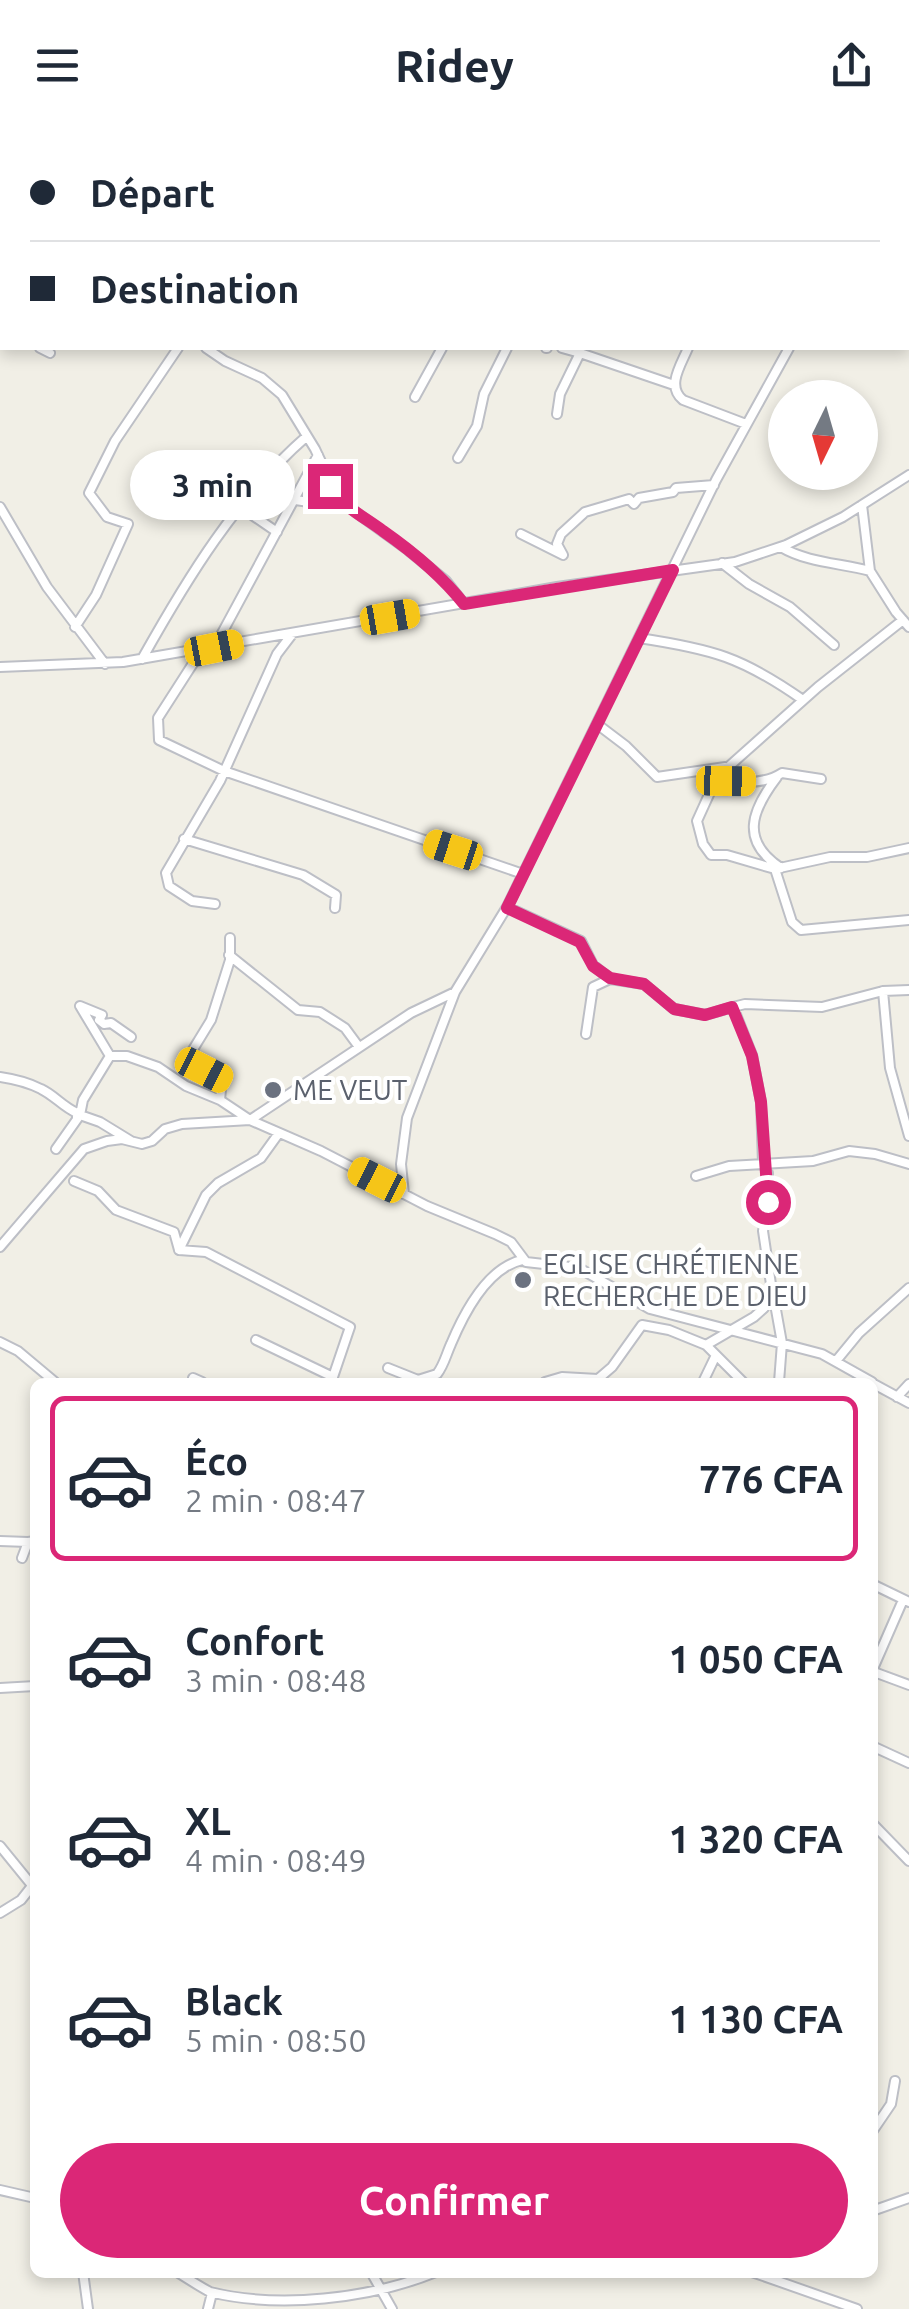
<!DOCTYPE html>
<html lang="fr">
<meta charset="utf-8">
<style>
:root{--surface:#fff;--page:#f6f6f7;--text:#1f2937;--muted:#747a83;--line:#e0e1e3;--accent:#db2777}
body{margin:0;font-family:Ubuntu,sans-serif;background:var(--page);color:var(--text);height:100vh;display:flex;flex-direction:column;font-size:38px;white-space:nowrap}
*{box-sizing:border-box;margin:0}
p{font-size:32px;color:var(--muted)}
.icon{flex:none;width:55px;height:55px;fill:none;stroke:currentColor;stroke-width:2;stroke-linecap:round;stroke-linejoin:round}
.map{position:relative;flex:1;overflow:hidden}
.side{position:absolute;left:30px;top:1248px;width:848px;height:900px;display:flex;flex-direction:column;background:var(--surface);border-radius:15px;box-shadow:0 5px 15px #0003}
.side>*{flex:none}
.guide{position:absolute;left:0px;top:0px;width:910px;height:220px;box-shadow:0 5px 15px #0003;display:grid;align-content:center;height:220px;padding:0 30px;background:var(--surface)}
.needle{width:65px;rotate:185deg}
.fabs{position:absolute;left:768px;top:250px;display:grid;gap:20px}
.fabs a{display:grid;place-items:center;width:110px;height:110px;border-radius:50%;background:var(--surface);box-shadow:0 5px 15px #0003;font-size:50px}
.end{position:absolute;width:45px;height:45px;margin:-22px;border:12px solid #db2777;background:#fff;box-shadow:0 0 0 5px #fff}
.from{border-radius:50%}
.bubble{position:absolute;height:70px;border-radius:35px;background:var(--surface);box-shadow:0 5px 15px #0003;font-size:32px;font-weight:600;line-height:70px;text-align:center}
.car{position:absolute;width:30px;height:60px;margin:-30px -15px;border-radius:12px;box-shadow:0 0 8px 2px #0007;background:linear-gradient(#f5c518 24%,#345 0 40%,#f5c518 0 76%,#345 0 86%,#f5c518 0)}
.guide b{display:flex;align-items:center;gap:35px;height:95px;font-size:38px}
.guide b+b{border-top:2px solid var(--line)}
.guide i{width:25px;height:25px;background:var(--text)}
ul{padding:18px 0 0;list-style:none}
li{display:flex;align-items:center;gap:30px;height:165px;margin:0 20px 15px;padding:0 10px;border:5px solid transparent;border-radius:15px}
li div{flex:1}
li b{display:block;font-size:38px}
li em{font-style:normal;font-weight:600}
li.current{border-color:var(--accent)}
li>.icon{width:90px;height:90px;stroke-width:1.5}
.cta{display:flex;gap:20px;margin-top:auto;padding:20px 30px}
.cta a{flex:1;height:115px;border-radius:60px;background:var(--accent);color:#fff;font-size:40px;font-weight:600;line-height:115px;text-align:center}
header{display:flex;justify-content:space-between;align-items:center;height:130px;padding:0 30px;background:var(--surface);font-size:45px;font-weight:600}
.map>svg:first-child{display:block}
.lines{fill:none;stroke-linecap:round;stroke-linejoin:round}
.street-casing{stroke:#bdbfc6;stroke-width:12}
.street{stroke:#fff;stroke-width:8}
.route{stroke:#db2777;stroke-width:12}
.worship-dot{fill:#6b7280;stroke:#fff;stroke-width:4}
.labels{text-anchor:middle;stroke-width:8;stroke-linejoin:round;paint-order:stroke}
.worship-label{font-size:28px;fill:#5b616d;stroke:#fff;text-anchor:start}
</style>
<header><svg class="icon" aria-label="menu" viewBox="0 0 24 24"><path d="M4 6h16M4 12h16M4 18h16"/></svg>Ridey<svg class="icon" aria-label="share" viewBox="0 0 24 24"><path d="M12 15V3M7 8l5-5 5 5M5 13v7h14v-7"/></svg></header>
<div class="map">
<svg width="909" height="2179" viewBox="0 0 909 2179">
<rect width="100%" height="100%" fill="#f1efe6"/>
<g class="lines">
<!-- street casing -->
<g class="street-casing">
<path id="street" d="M 420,0 L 429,2
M 10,2 L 12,0
M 107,2 L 111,0
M 594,2 L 594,0
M 0,8 L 2,7
M 0,18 L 2,14
M 908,90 L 909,88
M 908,138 L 909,139
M 0,196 L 2,197
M 40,218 L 50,223
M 206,218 L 225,231 L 262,248 L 282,265 L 315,319 L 339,370 L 408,420 L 446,451 L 464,474
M 546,218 L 547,218
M 562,218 L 580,223
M 688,218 C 681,235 666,256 683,270 L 746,294
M 415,267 L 442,218
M 557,284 L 560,264 L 580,223 L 674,255
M 458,328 L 477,296 L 484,264 L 507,218
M 295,370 L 345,377
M 862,375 L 870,441 L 896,482 L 909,497
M 239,376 L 277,402
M 0,377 L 47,457 L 105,534
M 521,404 L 563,425 L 557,414 L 561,404 L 585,382 L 629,369 L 634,374 L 639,368 L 673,362 L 676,358 L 714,355
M 781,417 C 808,433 841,433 870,441
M 722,433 L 749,454 L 790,477 L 834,515
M 903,490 L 818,557 L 717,647 L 697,691 L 703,714 L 711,725 L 727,725 L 775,739 L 792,792 L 801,800 L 909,790
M 75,497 L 96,465 L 128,394 L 107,387 L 89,363 L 115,311 L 178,218
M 639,508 C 712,519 742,527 803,570
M 214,518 L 318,325
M 201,521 L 158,588 L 159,610 L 224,641 L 523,744
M 142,529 C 188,447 236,368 307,306
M 0,537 L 123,532 L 557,457 L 735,432 L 786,415 L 843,387 L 909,345
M 597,594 L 626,616 L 657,647 L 725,637
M 717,647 C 735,655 765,654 782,643 L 821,649
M 777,647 C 751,681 740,711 781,738
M 184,709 L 303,745 L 336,765 L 335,778
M 775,739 L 830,727 L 867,727 L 909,718
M 215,774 L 192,771 L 169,756 L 166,743 L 220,651 L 277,524 L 293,503
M 507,777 L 581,811 L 593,835 L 610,849 L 644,854 L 674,879 L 705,885 L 733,877 L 752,925 L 761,972 L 763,1034 L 768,1043 L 768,1072 L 763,1101 L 772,1161 L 764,1178 L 754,1187 L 706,1215 L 669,1200 L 642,1195 L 612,1237 L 598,1249 L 562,1247 L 545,1252
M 229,825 L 298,880 L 320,882 L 345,898 L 359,917
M 883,861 L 890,938 L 909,1006
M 733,877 L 745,874 L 822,877 L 883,861 L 909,860
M 586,904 L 593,857 L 610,849
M 110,926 L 80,876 L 102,885 L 99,890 L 104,894 L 111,893 L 131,907
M 0,947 C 14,949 27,952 41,959 C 54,965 63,977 77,983 L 77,988
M 220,970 L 222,950 L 186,931 L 211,890 L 230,830 L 230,808
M 131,1011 L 100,992 L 80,985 L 83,970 L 110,926 L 127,926 L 158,937 L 186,956 L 220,970 L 250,990 L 321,1021 L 427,1076 L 495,1104 L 511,1112 L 526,1132 L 579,1138 L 650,1179 L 822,1224 L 872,1252
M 56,1019 L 80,985
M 696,1046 L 729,1036 L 813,1031 L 849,1021 L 875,1024 L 909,1034
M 74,1051 L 98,1061 L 116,1080 L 174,1102 L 179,1120 L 206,1122 L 350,1197 L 333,1247
M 404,1064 L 401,1034 L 407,988 L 455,862 L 507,777 L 716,350 L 789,218
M 0,1117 L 84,1019 L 107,1011 L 122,1009 L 142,1014 L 152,1011 L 165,999 L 182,994 L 250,990 L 411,883 L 455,862
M 179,1120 L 206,1065 L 218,1053 L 261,1028 L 279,1003
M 773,1163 L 782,1213 L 779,1252
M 256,1210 L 333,1247 L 331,1252
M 0,1212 L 18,1221 L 55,1252
M 706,1215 L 743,1252
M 836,1231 L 859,1203 L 909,1158
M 388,1238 L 418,1250 L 437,1244 C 444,1235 446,1225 451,1214 C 464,1183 487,1138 522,1130
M 193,1248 L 202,1252
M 703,1252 L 716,1225
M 872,1253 L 909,1273
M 897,1267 L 909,1254
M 0,1411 L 28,1412
M 22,1428 L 28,1412 L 35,1411
M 872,1454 L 909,1472
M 872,1541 L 903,1470
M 873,1544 L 874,1542 L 909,1555
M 0,1558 L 35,1556
M 872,1616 L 909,1633
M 872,1693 L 909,1731
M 0,1716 L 35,1759
M 0,1783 L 21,1770 L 32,1756
M 872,2002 L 891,1974 L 895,1951
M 0,2060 L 35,2068
M 872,2081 L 909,2068
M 83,2142 L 88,2179
M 177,2142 C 188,2149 199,2156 210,2162 C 279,2179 370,2169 436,2142
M 371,2142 L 392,2179
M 752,2142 L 857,2179
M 208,2179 L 212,2163"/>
</g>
<!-- street -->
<use href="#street" class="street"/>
</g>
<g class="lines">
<!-- route -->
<path class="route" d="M 330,356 C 344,378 363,386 383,401 C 413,422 441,445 464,474 L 673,440 L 507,778 L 580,812 L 593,836 L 610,848 L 644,854 L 674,879 L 705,885 L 732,877 L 752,926 L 761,972 L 768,1072"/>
</g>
<!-- markers -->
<g class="worship-dot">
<circle cx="273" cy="960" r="10"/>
<circle cx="523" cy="1150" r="10"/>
</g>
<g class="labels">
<!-- worship labels -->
<g class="worship-label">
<text x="293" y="970">ME VEUT</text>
<text x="543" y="1144">EGLISE CHRÉTIENNE<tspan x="543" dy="32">RECHERCHE DE DIEU</tspan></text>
</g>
</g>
</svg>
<div class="fabs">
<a><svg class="needle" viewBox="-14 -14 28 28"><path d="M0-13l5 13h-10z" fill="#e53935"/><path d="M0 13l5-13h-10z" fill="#747a83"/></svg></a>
</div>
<i class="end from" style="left:768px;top:1072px"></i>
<i class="end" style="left:330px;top:356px"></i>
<div class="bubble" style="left:130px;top:320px;width:165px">3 min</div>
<i class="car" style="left:390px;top:487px;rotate:80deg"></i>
<i class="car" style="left:214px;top:518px;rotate:79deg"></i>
<i class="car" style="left:726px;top:651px;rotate:91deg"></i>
<i class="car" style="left:453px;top:720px;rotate:288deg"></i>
<i class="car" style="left:204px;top:940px;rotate:117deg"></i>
<i class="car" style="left:377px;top:1050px;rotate:297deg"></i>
<div class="guide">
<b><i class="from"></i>Départ</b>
<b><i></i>Destination</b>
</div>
<section class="side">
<ul>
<li class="current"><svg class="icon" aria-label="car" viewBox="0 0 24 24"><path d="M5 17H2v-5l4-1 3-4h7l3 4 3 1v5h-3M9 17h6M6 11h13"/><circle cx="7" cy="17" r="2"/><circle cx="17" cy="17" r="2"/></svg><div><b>Éco</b><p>2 min · 08:47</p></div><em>776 CFA</em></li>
<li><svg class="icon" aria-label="car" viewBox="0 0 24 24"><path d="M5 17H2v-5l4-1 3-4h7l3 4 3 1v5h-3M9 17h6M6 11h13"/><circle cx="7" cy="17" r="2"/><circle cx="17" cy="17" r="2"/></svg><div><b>Confort</b><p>3 min · 08:48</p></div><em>1 050 CFA</em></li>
<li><svg class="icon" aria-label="car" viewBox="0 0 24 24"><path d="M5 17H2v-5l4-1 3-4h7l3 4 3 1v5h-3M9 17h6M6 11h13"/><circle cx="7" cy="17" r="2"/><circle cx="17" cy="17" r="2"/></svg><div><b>XL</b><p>4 min · 08:49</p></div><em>1 320 CFA</em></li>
<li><svg class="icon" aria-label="car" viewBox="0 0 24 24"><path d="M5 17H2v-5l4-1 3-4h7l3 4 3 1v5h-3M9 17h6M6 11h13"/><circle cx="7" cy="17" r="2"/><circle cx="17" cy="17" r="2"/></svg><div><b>Black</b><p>5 min · 08:50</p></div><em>1 130 CFA</em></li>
</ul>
<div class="cta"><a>Confirmer</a></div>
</section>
</div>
